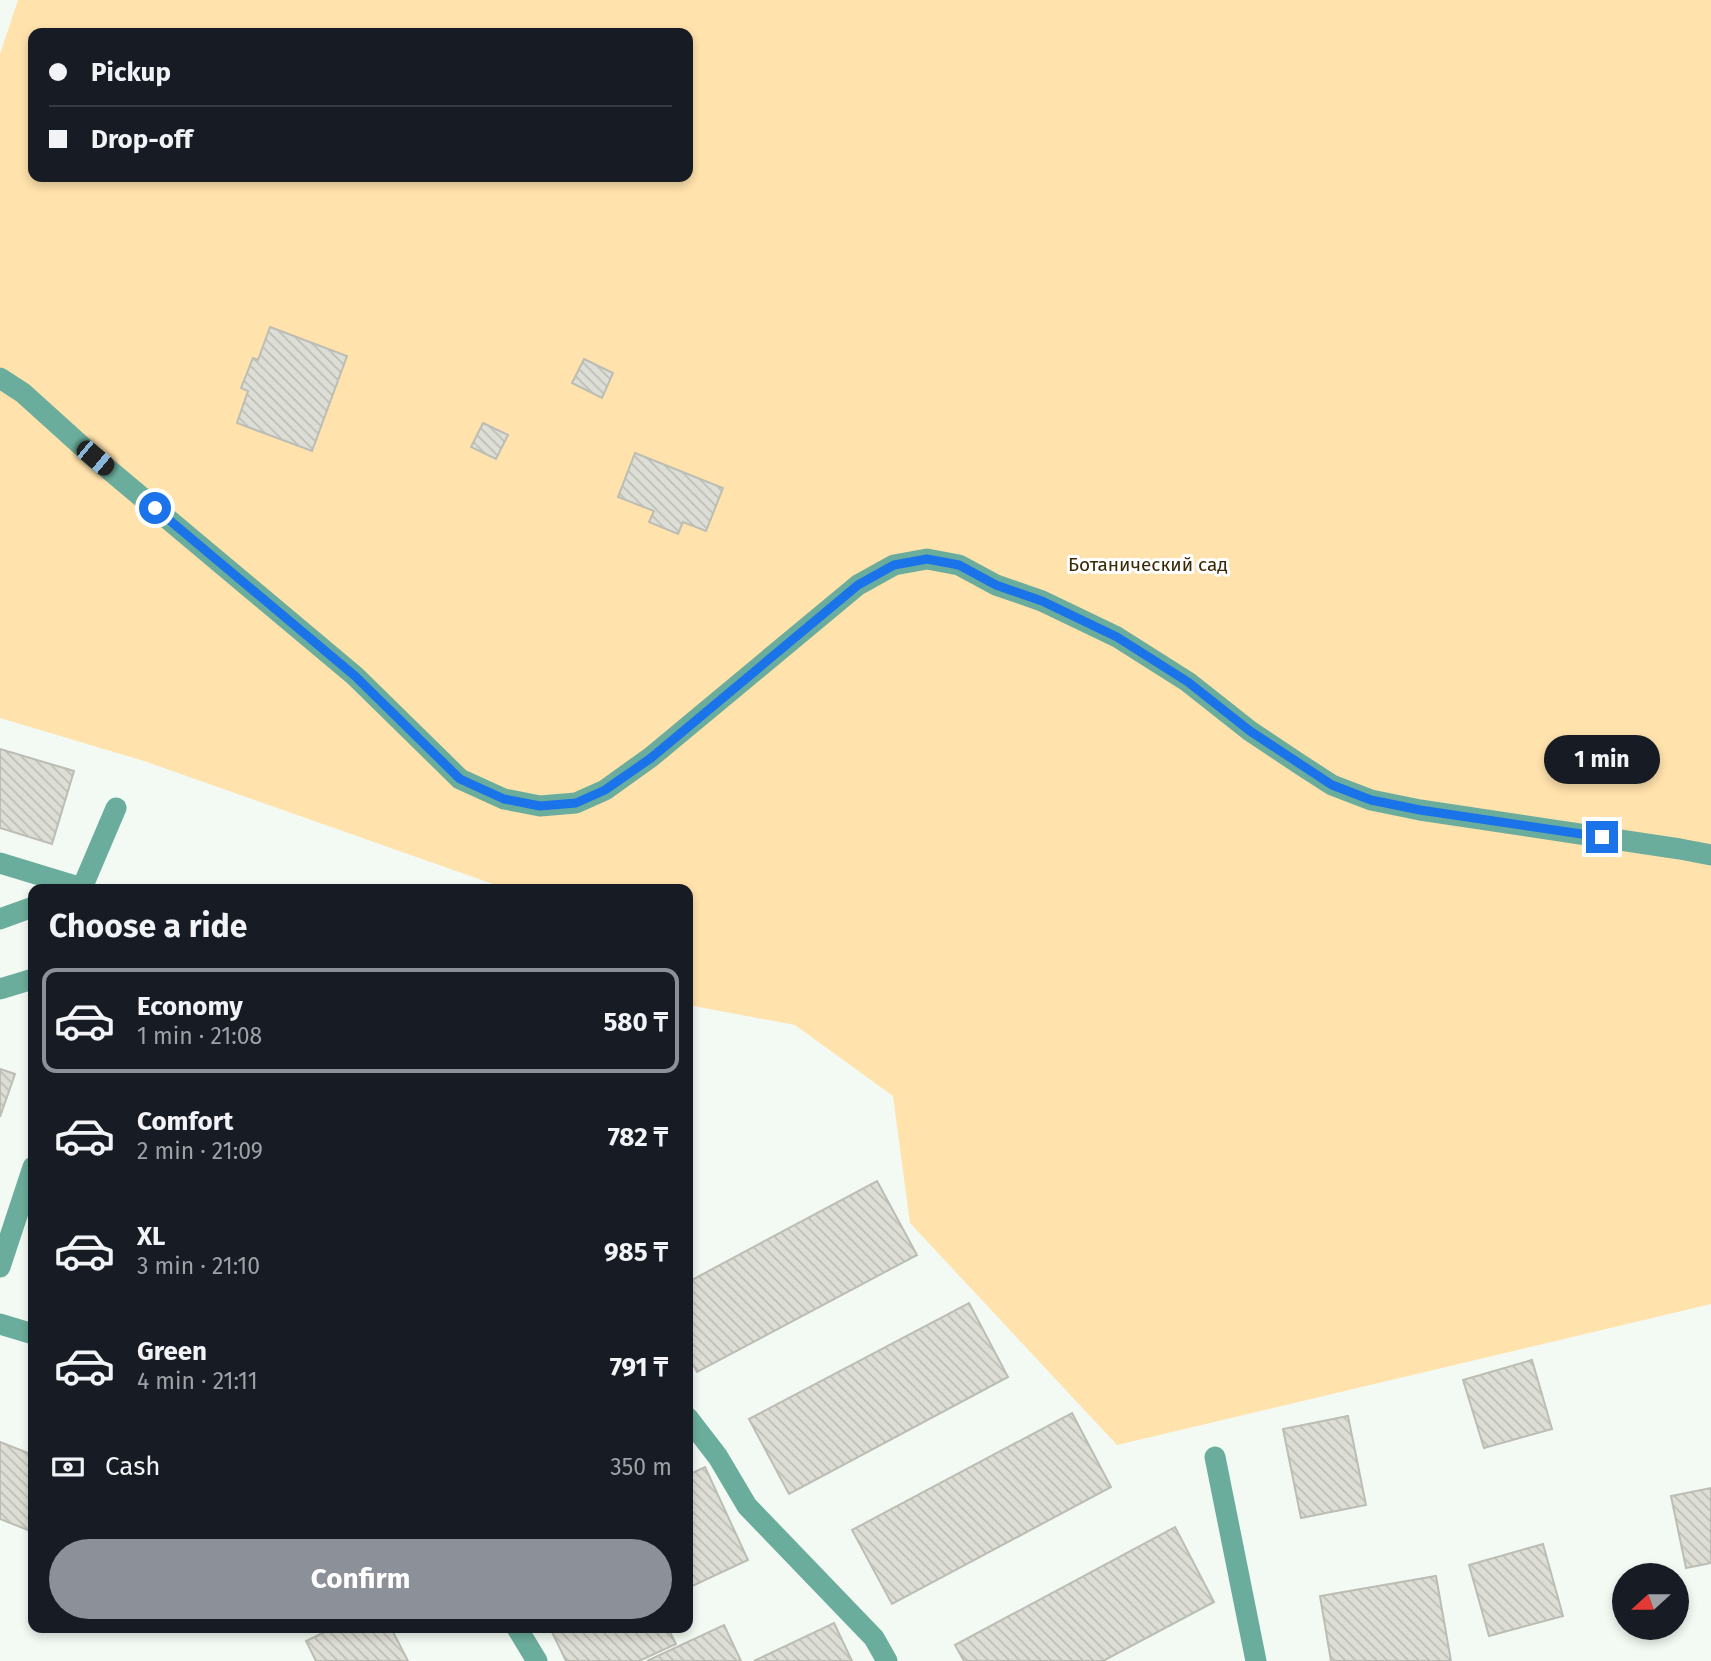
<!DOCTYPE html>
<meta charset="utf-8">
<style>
:root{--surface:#171b24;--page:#242831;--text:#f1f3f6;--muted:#9ea1a6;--line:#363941;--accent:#8c9099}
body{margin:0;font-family:"Fira Sans",sans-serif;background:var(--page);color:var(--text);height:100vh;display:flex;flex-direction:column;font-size:26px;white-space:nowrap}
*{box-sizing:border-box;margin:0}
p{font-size:23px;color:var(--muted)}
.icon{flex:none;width:38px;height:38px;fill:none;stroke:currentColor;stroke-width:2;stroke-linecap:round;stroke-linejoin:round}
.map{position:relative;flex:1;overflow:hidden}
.sheet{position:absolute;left:28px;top:884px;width:665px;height:749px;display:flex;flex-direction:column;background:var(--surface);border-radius:14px;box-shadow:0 4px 10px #0003}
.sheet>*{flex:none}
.guide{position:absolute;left:28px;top:28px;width:665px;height:154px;border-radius:14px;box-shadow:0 4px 10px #0003;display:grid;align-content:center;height:154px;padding:0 21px;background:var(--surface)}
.needle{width:46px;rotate:249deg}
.fabs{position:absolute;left:1612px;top:1563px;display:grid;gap:14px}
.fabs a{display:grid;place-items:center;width:77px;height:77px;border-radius:50%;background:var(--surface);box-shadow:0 4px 10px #0003;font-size:35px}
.end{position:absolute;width:32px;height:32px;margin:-16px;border:9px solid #1a73e8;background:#fff;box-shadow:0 0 0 4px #fff}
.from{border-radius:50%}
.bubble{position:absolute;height:49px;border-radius:24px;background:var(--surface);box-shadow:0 4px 10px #0003;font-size:23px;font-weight:700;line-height:49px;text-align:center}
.car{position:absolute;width:21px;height:42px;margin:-21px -10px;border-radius:9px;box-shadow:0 0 5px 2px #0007;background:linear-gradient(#222 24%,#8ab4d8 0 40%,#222 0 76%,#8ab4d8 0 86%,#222 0)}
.guide b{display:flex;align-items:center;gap:24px;height:66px;font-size:26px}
.guide b+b{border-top:2px solid var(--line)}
.guide i{width:18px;height:18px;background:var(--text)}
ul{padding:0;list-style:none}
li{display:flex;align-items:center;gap:21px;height:105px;margin:0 14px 10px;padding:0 7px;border:4px solid transparent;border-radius:14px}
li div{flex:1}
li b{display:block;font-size:26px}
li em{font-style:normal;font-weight:700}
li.on{border-color:var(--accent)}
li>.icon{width:63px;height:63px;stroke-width:1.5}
h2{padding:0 21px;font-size:32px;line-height:84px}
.pay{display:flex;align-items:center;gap:18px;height:77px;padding:0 21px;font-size:26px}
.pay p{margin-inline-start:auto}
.button{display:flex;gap:14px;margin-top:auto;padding:14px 21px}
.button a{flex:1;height:80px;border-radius:42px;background:var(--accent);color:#fff;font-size:28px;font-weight:700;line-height:80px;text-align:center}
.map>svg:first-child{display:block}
.green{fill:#ffe2ac;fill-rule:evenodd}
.building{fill:url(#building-back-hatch);stroke:#bcbdb4;stroke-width:2}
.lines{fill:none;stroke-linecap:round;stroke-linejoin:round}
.minor{stroke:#6bad9c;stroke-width:21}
.route{stroke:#1a73e8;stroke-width:9}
.labels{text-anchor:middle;stroke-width:6;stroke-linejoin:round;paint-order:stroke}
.park-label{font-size:19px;fill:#392907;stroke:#fff}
</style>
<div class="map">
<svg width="1711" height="1661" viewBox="0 0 1711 1661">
<defs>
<pattern id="building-back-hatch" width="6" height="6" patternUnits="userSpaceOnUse" patternTransform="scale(1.75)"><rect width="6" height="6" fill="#ddded5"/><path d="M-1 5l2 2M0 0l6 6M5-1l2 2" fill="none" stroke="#bdbeb6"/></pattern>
</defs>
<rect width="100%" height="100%" fill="#f3faf3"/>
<!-- green -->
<path class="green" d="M 18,0 L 1711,0 L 1711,1304 L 1117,1445 L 910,1223 L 893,1096 L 795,1025 L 688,1005 L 688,889 L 507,889 L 144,761 L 0,718 L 0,54 ZM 33,33 L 688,33 L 688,177 L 33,177 Z"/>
<!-- building -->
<path class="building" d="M 270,327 L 347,356 L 312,451 L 237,423 L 248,391 L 241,388 L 253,358 L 258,360 Z
M 584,359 L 613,373 L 602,398 L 572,383 Z
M 483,423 L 508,435 L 496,459 L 471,447 Z
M 635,453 L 723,488 L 706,531 L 683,522 L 678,534 L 649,522 L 654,511 L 618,497 Z
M 0,749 L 74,771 L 52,844 L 0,828 Z
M 0,1069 L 15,1074 L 0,1117 Z
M 877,1181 L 917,1255 L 697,1372 L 688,1355 L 688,1282 Z
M 969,1303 L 1008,1377 L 789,1494 L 749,1419 Z
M 1532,1360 L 1552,1429 L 1484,1448 L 1463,1380 Z
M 1072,1413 L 1111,1487 L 892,1604 L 852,1530 Z
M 1348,1416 L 1366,1505 L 1301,1518 L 1283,1429 Z
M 0,1442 L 33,1455 L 33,1532 L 0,1519 Z
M 705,1467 L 748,1560 L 688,1588 L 688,1475 Z
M 1711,1488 L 1711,1563 L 1686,1568 L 1671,1496 Z
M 1175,1527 L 1214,1602 L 1103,1661 L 964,1661 L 955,1645 Z
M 1543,1544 L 1563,1616 L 1489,1636 L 1469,1565 Z
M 1436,1576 L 1451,1661 L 1331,1661 L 1320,1596 Z
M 834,1623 L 852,1661 L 754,1661 Z
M 724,1625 L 741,1661 L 647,1661 Z
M 333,1628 L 391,1628 L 408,1661 L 316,1661 L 306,1641 Z
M 550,1628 L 668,1628 L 676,1644 L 639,1661 L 566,1661 Z"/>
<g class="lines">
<!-- minor -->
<path class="minor" d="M 0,378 L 23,393 L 95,458 L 355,676 L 460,779 L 504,799 L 540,806 L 576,803 L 605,790 L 651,757 L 858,585 L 894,565 L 927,559 L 959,565 L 996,585 L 1042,601 L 1117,637 L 1188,682 L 1250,731 L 1301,765 L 1332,785 L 1371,800 L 1420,810 L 1680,849 L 1711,855
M 0,863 L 82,888 L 81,889
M 82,888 L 116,808
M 0,919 L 33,907
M 0,989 L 33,979
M 0,1267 L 33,1167
M 0,1324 L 33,1334
M 688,1418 L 718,1457 L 747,1506 L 874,1638 L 887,1661
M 1215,1457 L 1256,1661
M 517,1628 L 537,1661"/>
</g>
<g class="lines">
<!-- route -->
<path class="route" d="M 155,508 L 355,676 L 460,779 L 504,799 L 540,806 L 576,803 L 605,790 L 651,758 L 858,585 L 894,565 L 927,559 L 959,565 L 996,585 L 1042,601 L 1117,637 L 1188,682 L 1250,731 L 1332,785 L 1371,800 L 1420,810 L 1602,837"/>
</g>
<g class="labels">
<!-- park labels -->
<g class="park-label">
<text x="1148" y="571">Ботанический сад</text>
</g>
</g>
</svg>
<div class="fabs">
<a><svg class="needle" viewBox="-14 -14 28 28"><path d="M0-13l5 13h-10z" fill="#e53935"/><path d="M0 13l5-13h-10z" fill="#9ea1a6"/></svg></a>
</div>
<i class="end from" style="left:155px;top:508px"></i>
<i class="end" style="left:1602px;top:837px"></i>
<div class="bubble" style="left:1544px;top:735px;width:116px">1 min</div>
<i class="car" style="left:95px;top:458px;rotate:130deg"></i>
<div class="guide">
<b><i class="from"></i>Pickup</b>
<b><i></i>Drop-off</b>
</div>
<section class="sheet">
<h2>Choose a ride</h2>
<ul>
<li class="on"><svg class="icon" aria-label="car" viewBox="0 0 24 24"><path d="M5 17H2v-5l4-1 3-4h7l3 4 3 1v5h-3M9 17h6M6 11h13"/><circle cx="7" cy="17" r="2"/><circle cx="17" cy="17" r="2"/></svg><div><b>Economy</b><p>1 min · 21:08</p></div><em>580 ₸</em></li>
<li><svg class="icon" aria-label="car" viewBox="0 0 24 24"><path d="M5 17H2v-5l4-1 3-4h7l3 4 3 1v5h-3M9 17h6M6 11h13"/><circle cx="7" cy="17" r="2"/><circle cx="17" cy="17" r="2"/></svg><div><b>Comfort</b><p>2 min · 21:09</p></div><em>782 ₸</em></li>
<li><svg class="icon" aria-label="car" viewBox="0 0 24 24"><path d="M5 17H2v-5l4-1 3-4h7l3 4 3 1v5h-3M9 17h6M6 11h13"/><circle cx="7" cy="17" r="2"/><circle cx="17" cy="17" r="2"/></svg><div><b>XL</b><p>3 min · 21:10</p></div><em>985 ₸</em></li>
<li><svg class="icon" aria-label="car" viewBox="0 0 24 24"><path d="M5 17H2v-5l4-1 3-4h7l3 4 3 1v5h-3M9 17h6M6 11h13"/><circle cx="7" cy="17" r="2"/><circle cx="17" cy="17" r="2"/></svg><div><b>Green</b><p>4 min · 21:11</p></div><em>791 ₸</em></li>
</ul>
<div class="pay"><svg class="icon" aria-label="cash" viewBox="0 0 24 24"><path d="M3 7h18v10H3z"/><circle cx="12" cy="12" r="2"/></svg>Cash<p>350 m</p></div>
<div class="button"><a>Confirm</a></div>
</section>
</div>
